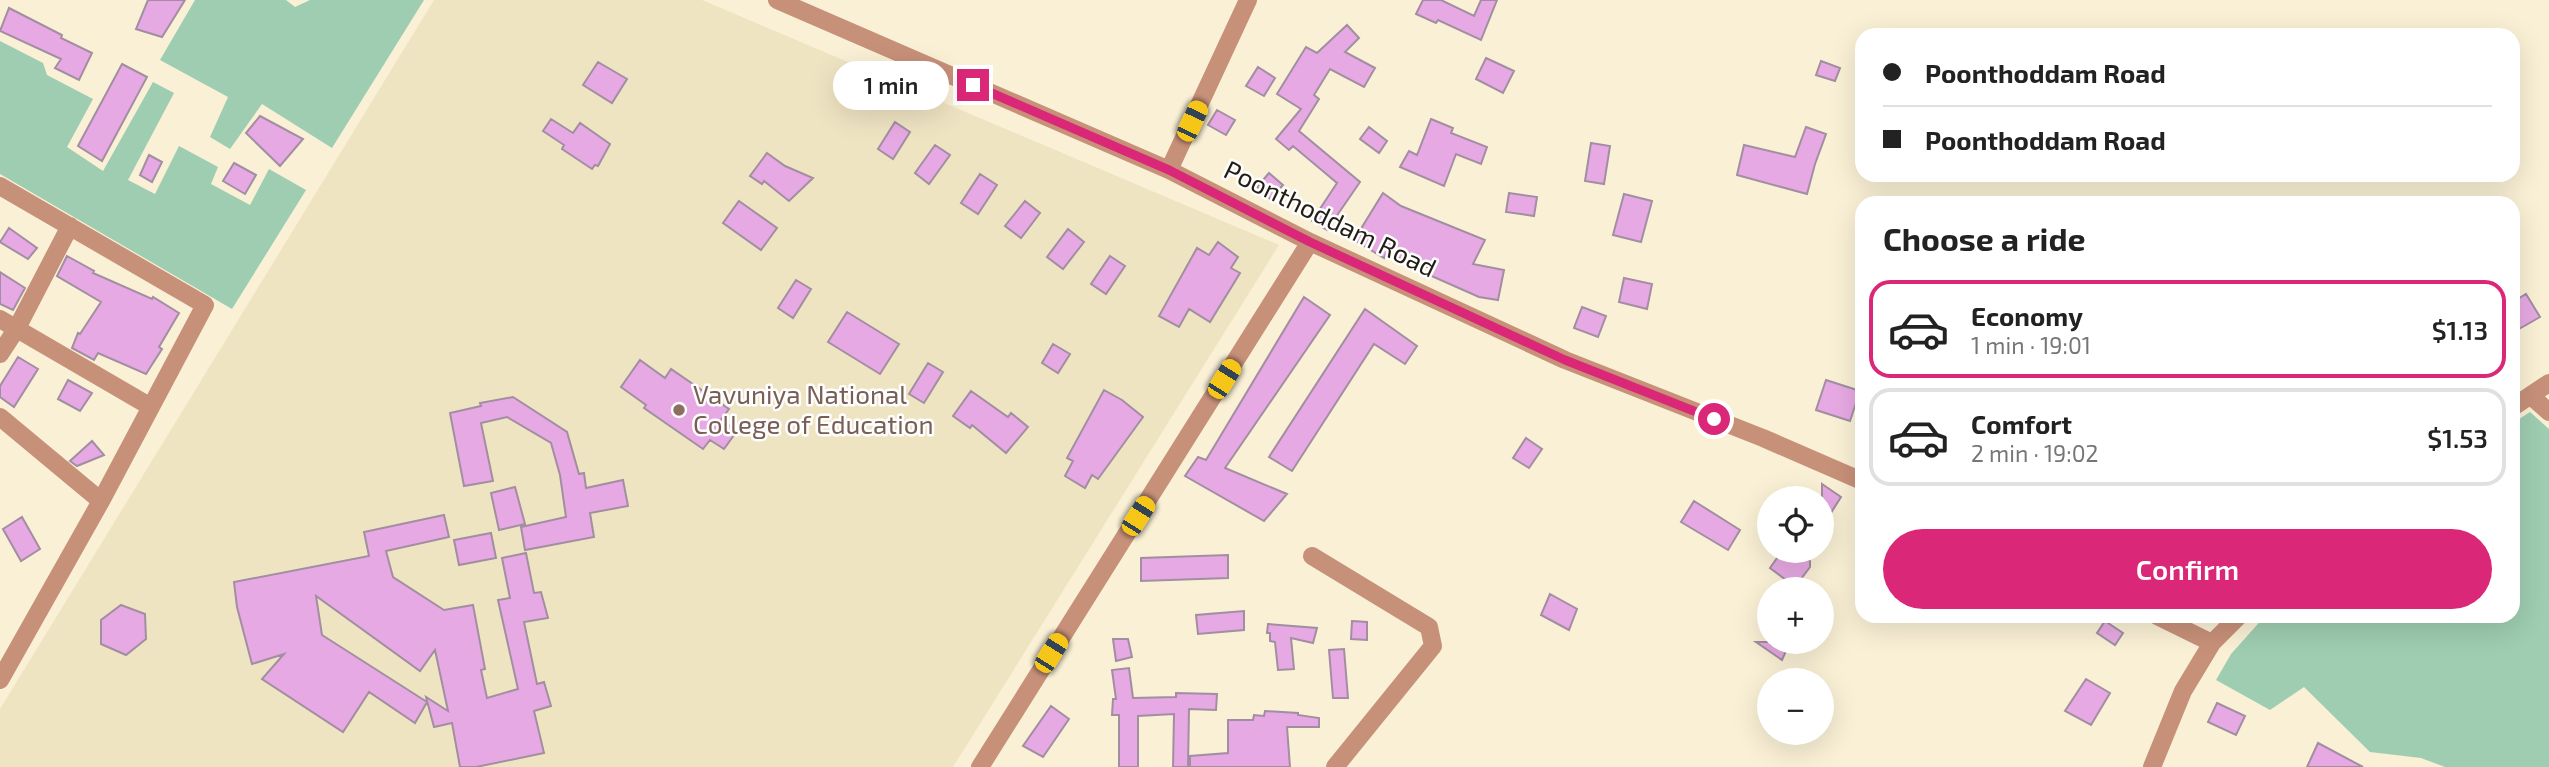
<!DOCTYPE html>
<meta charset="utf-8">
<style>
:root{--surface:#fff;--page:#f6f6f6;--text:#222;--muted:#767676;--line:#e0e0e0;--accent:#db2777}
body{margin:0;font-family:"Exo 2",sans-serif;background:var(--page);color:var(--text);height:100vh;display:flex;flex-direction:column;font-size:26px;white-space:nowrap}
*{box-sizing:border-box;margin:0}
p{font-size:23px;color:var(--muted)}
.icon{flex:none;width:38px;height:38px;fill:none;stroke:currentColor;stroke-width:2;stroke-linecap:round;stroke-linejoin:round}
.map{position:relative;flex:1;overflow:hidden}
.sheet{position:absolute;left:1855px;top:196px;width:665px;height:427px;display:flex;flex-direction:column;background:var(--surface);border-radius:21px;box-shadow:0 7px 28px #0002}
.sheet>*{flex:none}
.guide{position:absolute;left:1855px;top:28px;width:665px;height:154px;border-radius:21px;box-shadow:0 7px 28px #0002;display:grid;align-content:center;height:154px;padding:0 28px;background:var(--surface)}
.tools{position:absolute;left:1757px;top:486px;display:grid;gap:14px}
.tools a{display:grid;place-items:center;width:77px;height:77px;border-radius:50%;background:var(--surface);box-shadow:0 7px 28px #0002;font-size:35px}
.end{position:absolute;width:32px;height:32px;margin:-16px;border:9px solid #db2777;background:#fff;box-shadow:0 0 0 4px #fff}
.from{border-radius:50%}
.bubble{position:absolute;height:49px;border-radius:24px;background:var(--surface);box-shadow:0 7px 28px #0002;font-size:23px;font-weight:600;line-height:49px;text-align:center}
.car{position:absolute;width:21px;height:42px;margin:-21px -10px;border-radius:9px;box-shadow:0 0 5px 2px #0007;background:linear-gradient(#f5c518 24%,#345 0 40%,#f5c518 0 76%,#345 0 86%,#f5c518 0)}
.guide b{display:flex;align-items:center;gap:24px;height:66px;font-size:26px}
.guide b+b{border-top:2px solid var(--line)}
.guide i{width:18px;height:18px;background:var(--text)}
ul{padding:0;list-style:none}
li{display:flex;align-items:center;gap:21px;height:98px;margin:0 14px 10px;padding:0 14px;border:4px solid var(--line);border-radius:21px}
li div{flex:1}
li b{display:block;font-size:26px}
li em{font-style:normal;font-weight:600}
li.current{border-color:var(--accent)}
li>.icon{width:63px;height:63px;stroke-width:1.5}
h2{padding:0 28px;font-size:32px;line-height:84px}
.action{display:flex;gap:14px;margin-top:auto;padding:14px 28px}
.action a{flex:1;height:80px;border-radius:42px;background:var(--accent);color:#fff;font-size:28px;font-weight:600;line-height:80px;text-align:center}
.map>svg:first-child{display:block}
.built{fill:#efe4c2}
.green{fill:#9ecdb1}
.building{fill:#e7a9e3;stroke:#a28ea1;stroke-width:2}
.lines{fill:none;stroke-linecap:round;stroke-linejoin:round}
.minor{stroke:#c79079;stroke-width:18}
.route{stroke:#db2777;stroke-width:9}
.education-dot{fill:#8d6e63;stroke:#fefefe;stroke-width:2.5}
.labels{text-anchor:middle;stroke-width:5;stroke-linejoin:round;paint-order:stroke}
.street-label{font-size:26px;fill:#211d14;stroke:#fefefe}
.education-label{font-size:26px;fill:#785e54;stroke:#fefefe;text-anchor:start}
</style>
<div class="map">
<svg width="2549" height="767" viewBox="0 0 2549 767">
<rect width="100%" height="100%" fill="#f9f0d5"/>
<!-- built -->
<path class="built" d="M 434,0 L 702,0 L 1279,245 L 953,767 L 0,767 L 0,709 Z"/>
<!-- green -->
<path class="green" d="M 195,0 L 286,0 L 295,7 L 310,0 L 424,0 L 332,148 L 262,104 L 230,149 L 210,137 L 228,97 L 160,60 Z
M 0,41 L 43,63 L 47,75 L 93,99 L 67,147 L 103,171 L 153,82 L 174,93 L 128,180 L 155,194 L 179,146 L 218,167 L 211,184 L 250,205 L 269,169 L 306,190 L 232,309 L 0,174 Z
M 2530,412 L 2549,429 L 2549,767 L 2445,767 L 2421,758 L 2370,752 L 2304,687 L 2270,710 L 2216,680 L 2231,654 L 2265,616 L 2513,616 L 2513,423 Z"/>
<!-- building -->
<path class="building" d="M 148,0 L 185,0 L 162,37 L 136,29 Z
M 1423,0 L 1441,0 L 1474,16 L 1481,0 L 1497,0 L 1481,40 L 1438,20 L 1436,23 L 1416,14 Z
M 9,8 L 62,35 L 61,38 L 92,53 L 79,80 L 55,68 L 61,59 L 0,31 Z
M 1347,25 L 1359,38 L 1345,52 L 1375,68 L 1364,87 L 1330,69 L 1314,95 L 1319,99 L 1299,131 L 1360,182 L 1327,230 L 1312,221 L 1337,183 L 1293,146 L 1289,150 L 1276,139 L 1301,109 L 1277,94 L 1306,47 L 1317,53 Z
M 1486,58 L 1514,71 L 1503,93 L 1476,79 Z
M 1821,61 L 1840,68 L 1835,81 L 1816,75 Z
M 598,62 L 627,79 L 612,103 L 583,85 Z
M 122,64 L 147,77 L 102,161 L 78,146 Z
M 1258,67 L 1275,78 L 1264,96 L 1246,86 Z
M 1217,110 L 1235,120 L 1226,135 L 1208,125 Z
M 260,116 L 303,139 L 280,166 L 246,133 Z
M 551,119 L 573,133 L 580,123 L 610,144 L 598,166 L 595,165 L 592,169 L 562,149 L 564,145 L 543,131 Z
M 1431,119 L 1453,128 L 1451,133 L 1487,147 L 1481,164 L 1456,154 L 1444,186 L 1400,167 L 1409,151 L 1417,155 Z
M 895,122 L 910,132 L 893,159 L 878,149 Z
M 1369,127 L 1387,141 L 1379,153 L 1360,139 Z
M 1806,127 L 1826,134 L 1815,164 L 1807,194 L 1737,175 L 1744,145 L 1795,157 Z
M 1591,143 L 1610,146 L 1604,184 L 1585,181 Z
M 935,145 L 950,155 L 929,184 L 915,173 Z
M 767,153 L 785,166 L 813,178 L 789,201 L 764,181 L 762,184 L 750,176 Z
M 149,155 L 162,162 L 152,182 L 140,175 Z
M 234,163 L 256,175 L 245,194 L 223,181 Z
M 1269,173 L 1283,185 L 1270,199 L 1257,187 Z
M 980,174 L 997,185 L 978,214 L 961,203 Z
M 1383,193 L 1401,206 L 1485,240 L 1473,264 L 1504,270 L 1498,300 L 1479,297 L 1427,274 L 1430,268 L 1386,254 L 1384,258 L 1354,240 Z
M 1509,193 L 1537,197 L 1534,216 L 1506,212 Z
M 1624,194 L 1652,201 L 1641,242 L 1613,235 Z
M 739,201 L 777,228 L 761,250 L 723,223 Z
M 1025,201 L 1040,213 L 1021,238 L 1005,226 Z
M 9,228 L 37,248 L 28,259 L 0,242 Z
M 1068,229 L 1084,242 L 1063,269 L 1047,257 Z
M 1218,242 L 1238,257 L 1231,268 L 1240,273 L 1210,322 L 1189,309 L 1179,327 L 1159,316 L 1197,248 L 1209,255 Z
M 67,256 L 94,271 L 93,273 L 152,299 L 153,297 L 179,313 L 159,347 L 162,349 L 146,374 L 98,353 L 94,360 L 72,348 L 78,333 L 80,334 L 101,302 L 57,276 Z
M 1110,256 L 1125,266 L 1106,294 L 1091,284 Z
M 0,272 L 25,288 L 13,310 L 0,304 Z
M 1624,278 L 1652,284 L 1647,309 L 1619,302 Z
M 796,280 L 811,289 L 793,318 L 778,308 Z
M 2526,294 L 2540,317 L 2519,329 L 2513,319 L 2513,302 Z
M 1304,297 L 1330,315 L 1225,468 L 1287,494 L 1264,521 L 1185,476 L 1198,457 L 1206,460 Z
M 1582,307 L 1606,316 L 1598,337 L 1574,328 Z
M 1365,309 L 1417,346 L 1405,364 L 1374,344 L 1292,471 L 1269,457 Z
M 847,312 L 899,344 L 880,374 L 828,342 Z
M 1053,344 L 1070,354 L 1058,373 L 1042,363 Z
M 18,357 L 38,369 L 14,407 L 0,397 L 0,386 Z
M 640,360 L 665,378 L 671,369 L 729,409 L 721,420 L 737,431 L 724,449 L 710,440 L 703,449 L 644,408 L 646,405 L 621,387 Z
M 928,363 L 943,372 L 924,403 L 909,394 Z
M 68,380 L 92,393 L 80,411 L 58,399 Z
M 1826,380 L 1860,391 L 1850,421 L 1816,410 Z
M 1104,390 L 1122,400 L 1143,417 L 1098,479 L 1092,475 L 1085,488 L 1065,476 L 1073,461 L 1067,458 Z
M 971,391 L 1008,417 L 1011,413 L 1028,427 L 1006,453 L 972,425 L 970,428 L 953,416 Z
M 513,397 L 567,432 L 579,474 L 584,473 L 586,488 L 623,480 L 628,506 L 590,513 L 594,537 L 525,550 L 521,527 L 566,517 L 560,475 L 551,443 L 507,417 L 481,423 L 493,481 L 464,486 L 450,413 L 481,406 L 480,403 Z
M 1526,438 L 1542,449 L 1529,468 L 1513,458 Z
M 92,441 L 104,455 L 77,466 L 70,461 Z
M 1822,484 L 1841,497 L 1822,527 Z
M 515,487 L 525,524 L 499,530 L 491,493 Z
M 1694,501 L 1740,530 L 1728,550 L 1681,522 Z
M 444,515 L 449,537 L 386,551 L 393,577 L 444,610 L 473,605 L 485,669 L 481,670 L 487,698 L 518,689 L 498,600 L 510,598 L 502,558 L 526,553 L 534,593 L 541,592 L 548,618 L 524,622 L 537,684 L 544,682 L 551,706 L 534,711 L 544,753 L 476,767 L 460,767 L 452,723 L 434,727 L 426,697 L 448,711 L 435,650 L 420,671 L 316,596 L 322,635 L 427,702 L 415,723 L 369,692 L 343,732 L 262,679 L 284,654 L 252,664 L 237,607 L 234,582 L 369,556 L 364,532 Z
M 22,517 L 40,549 L 21,561 L 3,529 Z
M 491,533 L 496,558 L 459,565 L 454,540 Z
M 1782,551 L 1797,551 L 1810,561 L 1810,567 L 1795,587 L 1770,568 Z
M 1228,555 L 1228,578 L 1141,581 L 1141,558 Z
M 1550,594 L 1577,609 L 1569,630 L 1541,615 Z
M 121,605 L 145,614 L 146,639 L 126,655 L 101,644 L 101,620 Z
M 1244,611 L 1244,630 L 1198,634 L 1196,615 Z
M 1352,621 L 1367,622 L 1367,640 L 1351,639 Z
M 2105,621 L 2123,633 L 2115,645 L 2097,633 Z
M 1268,624 L 1317,628 L 1313,643 L 1291,638 L 1294,669 L 1278,670 L 1275,642 L 1270,641 L 1270,633 L 1267,633 Z
M 1113,639 L 1128,639 L 1132,657 L 1116,661 Z
M 1756,642 L 1790,642 L 1782,660 Z
M 1344,649 L 1348,698 L 1333,698 L 1329,650 Z
M 1129,668 L 1133,698 L 1176,697 L 1176,693 L 1217,694 L 1216,710 L 1189,709 L 1188,767 L 1173,767 L 1174,714 L 1138,716 L 1138,767 L 1119,767 L 1119,715 L 1112,715 L 1113,699 L 1116,699 L 1112,670 Z
M 2086,679 L 2110,693 L 2091,725 L 2065,711 Z
M 2217,703 L 2245,716 L 2236,735 L 2208,722 Z
M 1051,706 L 1069,719 L 1043,757 L 1023,746 Z
M 1265,711 L 1298,713 L 1298,715 L 1319,718 L 1319,727 L 1287,727 L 1290,767 L 1190,767 L 1190,756 L 1228,753 L 1228,720 L 1253,720 L 1254,715 L 1264,716 Z
M 2318,743 L 2363,767 L 2307,767 Z"/>
<g class="lines">
<!-- minor -->
<path class="minor" d="M 777,0 L 1169,170 L 1310,242 L 1565,360 L 1763,438 L 1862,481
M 1169,170 L 1248,0
M 0,186 L 205,305 L 101,501 L 0,680
M 0,319 L 151,407
M 0,354 L 17,328 L 70,226
M 2531,396 L 2549,412
M 2513,407 L 2549,383
M 0,417 L 101,501
M 1312,556 L 1429,627 L 1433,646 L 1335,767
M 2157,616 L 2212,643
M 980,767 L 1310,242
M 2152,767 L 2183,691 L 2212,643 L 2239,616"/>
</g>
<g class="lines">
<!-- route -->
<path class="route" d="M 973,85 L 1169,170 L 1310,242 L 1565,360 L 1714,419"/>
</g>
<!-- markers -->
<circle class="education-dot" cx="679" cy="410" r="7"/>
<g class="labels">
<!-- street labels -->
<g class="street-label">
<text transform="translate(1330 219) rotate(26)" y="9">Poonthoddam Road</text>
</g>
<!-- education labels -->
<g class="education-label">
<text x="693" y="404">Vavuniya National<tspan x="693" dy="30">College of Education</tspan></text>
</g>
</g>
</svg>
<div class="tools">
<a><svg class="icon" aria-label="locate" viewBox="0 0 24 24"><circle cx="12" cy="12" r="6"/><path d="M12 2v4M12 18v4M2 12h4M18 12h4"/></svg></a>
<a>+</a>
<a>−</a>
</div>
<i class="end from" style="left:1714px;top:419px"></i>
<i class="end" style="left:973px;top:85px"></i>
<div class="bubble" style="left:833px;top:61px;width:116px">1 min</div>
<i class="car" style="left:1192px;top:121px;rotate:25deg"></i>
<i class="car" style="left:1224px;top:379px;rotate:32deg"></i>
<i class="car" style="left:1138px;top:516px;rotate:32deg"></i>
<i class="car" style="left:1051px;top:653px;rotate:32deg"></i>
<div class="guide">
<b><i class="from"></i>Poonthoddam Road</b>
<b><i></i>Poonthoddam Road</b>
</div>
<section class="sheet">
<h2>Choose a ride</h2>
<ul>
<li class="current"><svg class="icon" aria-label="car" viewBox="0 0 24 24"><path d="M5 17H2v-5l4-1 3-4h7l3 4 3 1v5h-3M9 17h6M6 11h13"/><circle cx="7" cy="17" r="2"/><circle cx="17" cy="17" r="2"/></svg><div><b>Economy</b><p>1 min · 19:01</p></div><em>$1.13</em></li>
<li><svg class="icon" aria-label="car" viewBox="0 0 24 24"><path d="M5 17H2v-5l4-1 3-4h7l3 4 3 1v5h-3M9 17h6M6 11h13"/><circle cx="7" cy="17" r="2"/><circle cx="17" cy="17" r="2"/></svg><div><b>Comfort</b><p>2 min · 19:02</p></div><em>$1.53</em></li>
</ul>
<div class="action"><a>Confirm</a></div>
</section>
</div>
